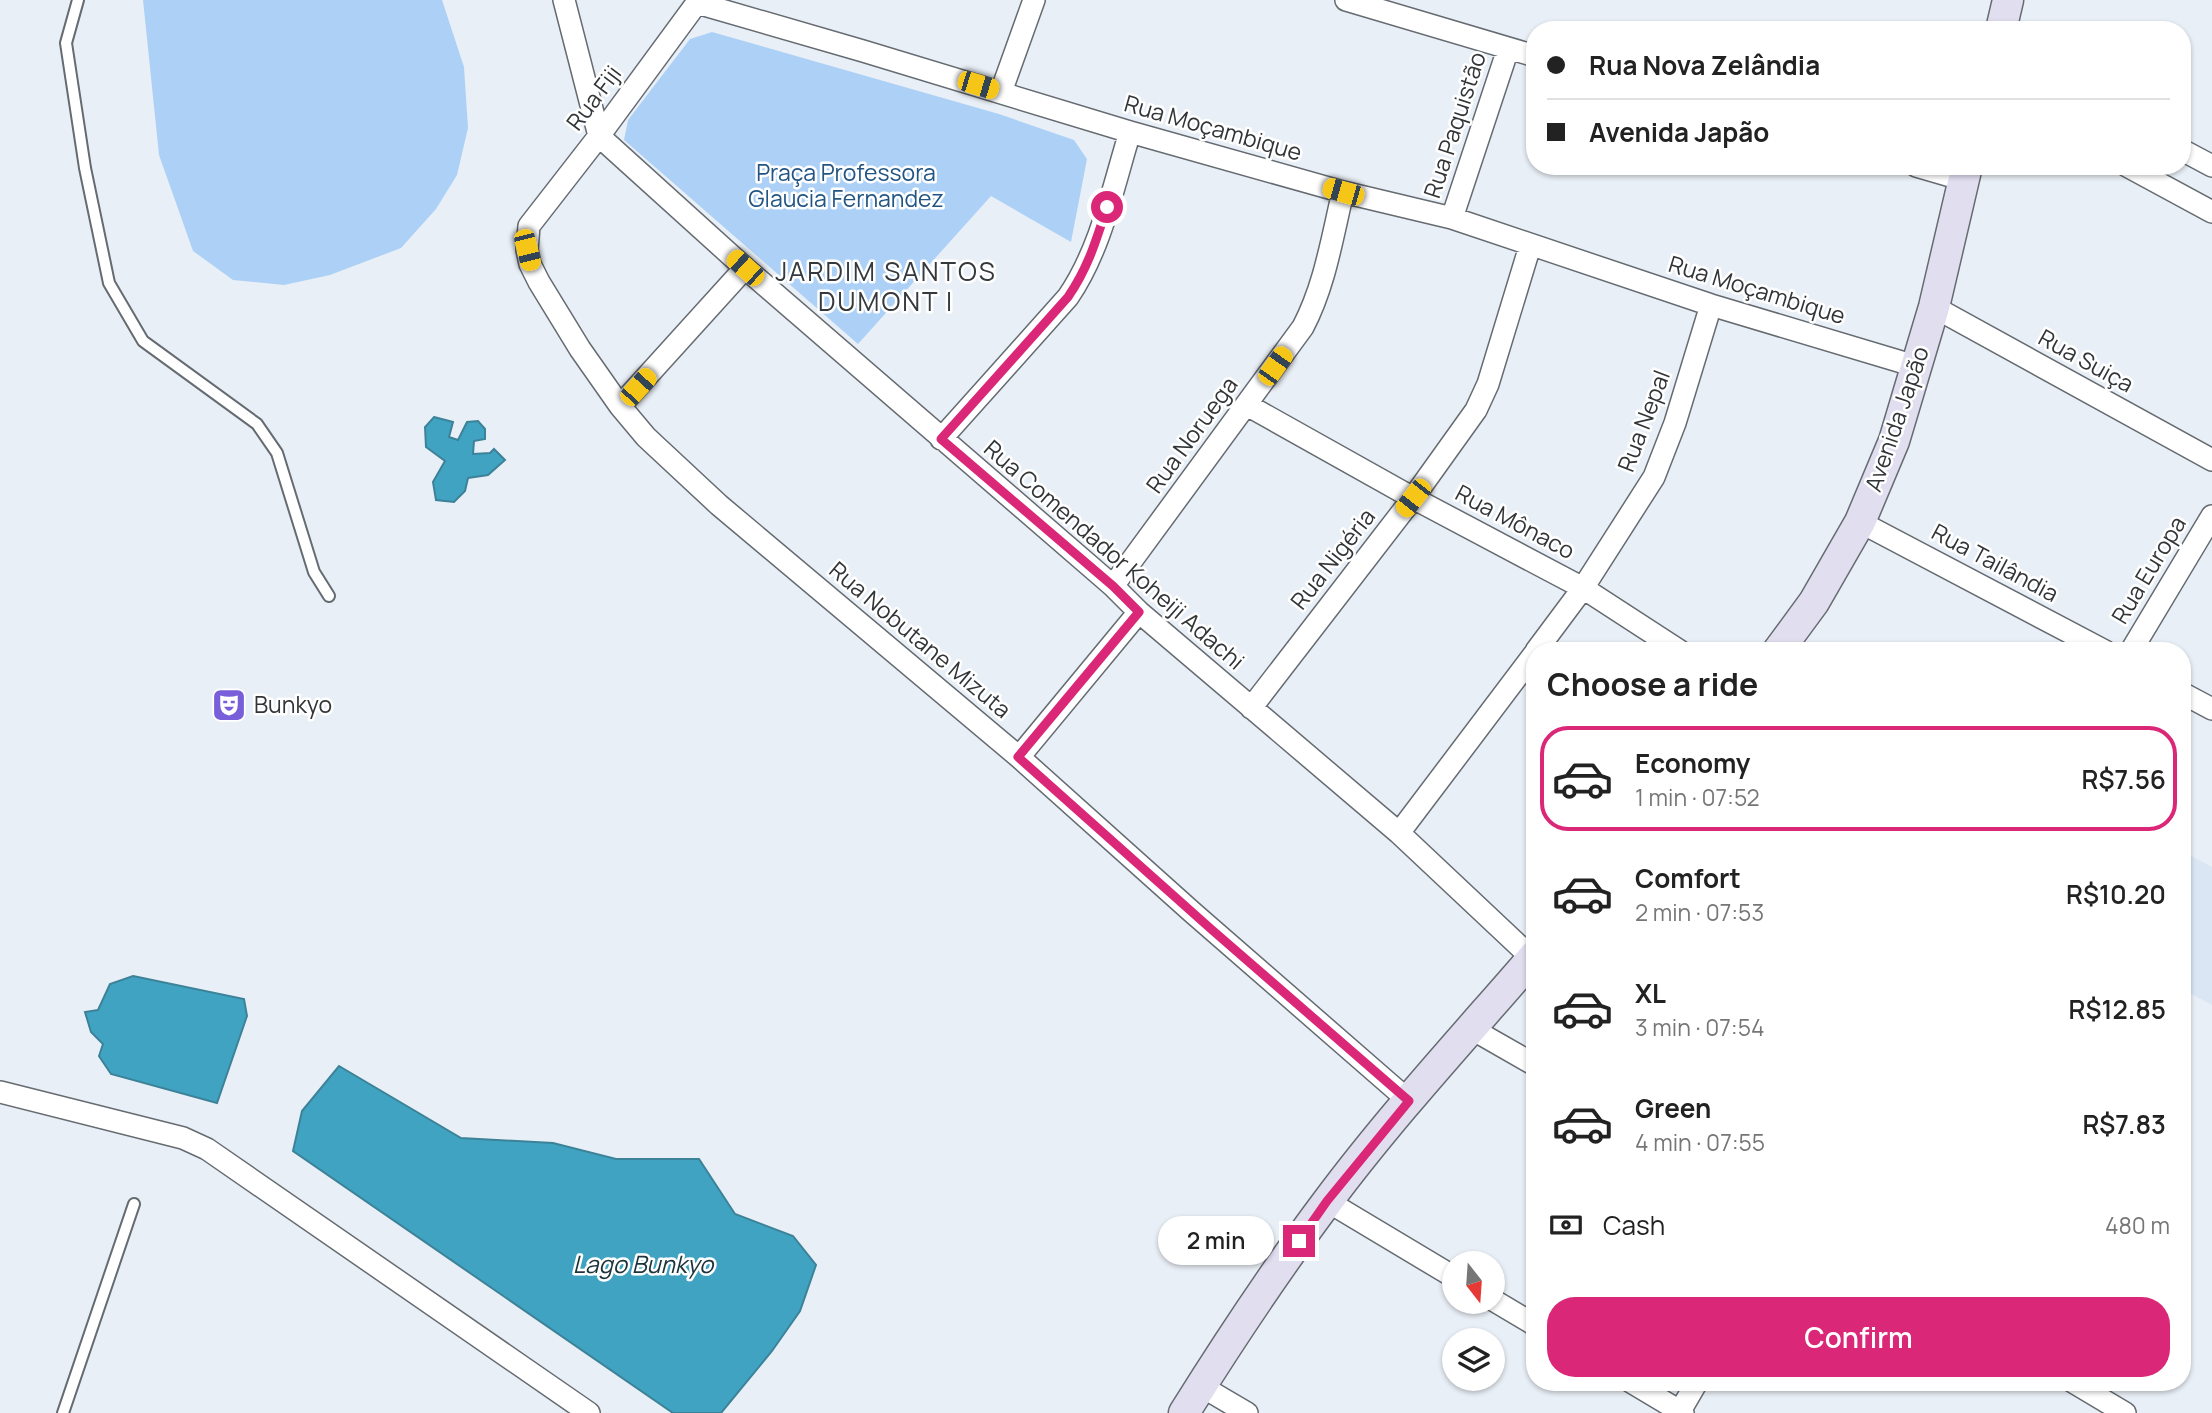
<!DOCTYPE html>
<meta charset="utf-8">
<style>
:root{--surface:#fff;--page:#f6f6f6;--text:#222;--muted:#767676;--line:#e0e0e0;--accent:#db2777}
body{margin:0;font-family:Manrope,sans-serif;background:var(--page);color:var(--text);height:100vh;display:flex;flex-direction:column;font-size:26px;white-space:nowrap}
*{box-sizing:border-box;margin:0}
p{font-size:23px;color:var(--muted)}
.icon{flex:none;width:38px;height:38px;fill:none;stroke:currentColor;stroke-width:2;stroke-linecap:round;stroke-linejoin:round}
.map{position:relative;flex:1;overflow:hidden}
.drawer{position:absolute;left:1526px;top:642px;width:665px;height:749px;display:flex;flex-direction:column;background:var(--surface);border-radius:28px;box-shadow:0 2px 5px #0004}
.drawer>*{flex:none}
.top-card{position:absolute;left:1526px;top:21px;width:665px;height:154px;border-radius:28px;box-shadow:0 2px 5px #0004;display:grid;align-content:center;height:154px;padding:0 21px;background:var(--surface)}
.needle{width:46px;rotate:163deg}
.controls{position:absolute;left:1442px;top:1251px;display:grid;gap:14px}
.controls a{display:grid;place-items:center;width:63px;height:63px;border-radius:50%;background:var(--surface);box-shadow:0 2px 5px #0004;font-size:35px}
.end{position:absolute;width:32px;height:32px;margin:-16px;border:9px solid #db2777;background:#fff;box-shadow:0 0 0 4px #fff}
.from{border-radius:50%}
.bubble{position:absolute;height:49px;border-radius:24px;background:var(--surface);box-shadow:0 2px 5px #0004;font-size:23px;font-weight:600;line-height:49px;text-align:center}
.car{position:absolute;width:21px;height:42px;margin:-21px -10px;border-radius:9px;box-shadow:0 0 5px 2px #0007;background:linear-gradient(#f5c518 24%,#345 0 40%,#f5c518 0 76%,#345 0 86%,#f5c518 0)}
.top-card b{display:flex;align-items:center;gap:24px;height:66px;font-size:26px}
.top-card b+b{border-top:2px solid var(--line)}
.top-card i{width:18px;height:18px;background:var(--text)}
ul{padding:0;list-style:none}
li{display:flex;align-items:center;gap:21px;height:105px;margin:0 14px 10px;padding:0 7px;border:4px solid transparent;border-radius:28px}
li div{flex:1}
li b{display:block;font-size:26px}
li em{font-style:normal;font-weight:600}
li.current{border-color:var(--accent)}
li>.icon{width:63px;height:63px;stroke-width:1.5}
h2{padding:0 21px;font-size:32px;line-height:84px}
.pay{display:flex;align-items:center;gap:18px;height:77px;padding:0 21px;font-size:26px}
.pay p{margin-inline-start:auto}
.primary-button{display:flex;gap:14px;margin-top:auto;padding:14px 21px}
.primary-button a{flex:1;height:80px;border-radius:28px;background:var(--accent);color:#fff;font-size:28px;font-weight:600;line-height:80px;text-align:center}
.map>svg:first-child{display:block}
.built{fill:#dae6f3}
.green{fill:#add1f6}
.water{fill:#40a3c2;stroke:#3c8298;stroke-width:2}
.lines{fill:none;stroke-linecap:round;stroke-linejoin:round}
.lane-casing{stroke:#656b71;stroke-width:14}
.street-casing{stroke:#656b71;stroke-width:24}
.secondary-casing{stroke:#656b71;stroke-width:33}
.lane{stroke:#fff;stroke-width:10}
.street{stroke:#fff;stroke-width:21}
.secondary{stroke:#e1def0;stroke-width:30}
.route{stroke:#db2777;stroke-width:9}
.labels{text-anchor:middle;stroke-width:5;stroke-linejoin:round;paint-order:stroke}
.street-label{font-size:23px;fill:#323537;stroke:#fff}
.park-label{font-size:23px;fill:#235583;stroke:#fff}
.poi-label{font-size:23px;fill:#323537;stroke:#fff;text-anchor:start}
.water-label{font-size:24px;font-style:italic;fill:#1d333b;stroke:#fff}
.quarter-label{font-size:26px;letter-spacing:2px;fill:#34393e;stroke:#fff}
</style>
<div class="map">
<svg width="2212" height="1413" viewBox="0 0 2212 1413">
<rect width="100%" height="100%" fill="#e9eff6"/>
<!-- built -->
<path class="built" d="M 2182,851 L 2212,867 L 2212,1005 L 2182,989 Z"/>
<!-- green -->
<path class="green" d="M 143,0 L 442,0 L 464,67 L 468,128 L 457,175 L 436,209 L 401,248 L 330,275 L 284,285 L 233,280 L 193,251 L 159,155 Z
M 712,32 L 999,114 L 1074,140 L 1087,159 L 1071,242 L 991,196 L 858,344 L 624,140 L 628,120 L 690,39 Z"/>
<!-- water -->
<path class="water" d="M 434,417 L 453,422 L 449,437 L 458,440 L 467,422 L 478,421 L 485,429 L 485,439 L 474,441 L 473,454 L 490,453 L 494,449 L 505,460 L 488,475 L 468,478 L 465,491 L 454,502 L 436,500 L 433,482 L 445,461 L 426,447 L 425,427 Z
M 133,976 L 244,999 L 247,1016 L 217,1103 L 111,1074 L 99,1056 L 103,1044 L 91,1032 L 85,1012 L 98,1010 L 110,984 Z
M 339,1066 L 461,1138 L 553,1143 L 616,1159 L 699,1159 L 735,1214 L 793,1236 L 816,1265 L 800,1311 L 772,1351 L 721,1413 L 673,1413 L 293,1151 L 302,1111 Z"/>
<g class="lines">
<!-- lane casing -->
<g class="lane-casing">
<path id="lane" d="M 78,0 L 66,43 L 85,168 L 109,283 L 143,341 L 257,424 L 277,453 L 314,572 L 329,596
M 63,1413 L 134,1204"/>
</g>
<!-- street casing -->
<g class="street-casing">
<path id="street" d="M 564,0 L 599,136
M 699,0 L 599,136 L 529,226 L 527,250 L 530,264 L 539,282 L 580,349 L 620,406 L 646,437 L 719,505 L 1019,757 L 1192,912 L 1409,1101
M 1346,0 L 1535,56
M 697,3 L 863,51 L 1130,132 L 1343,192 L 1452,218 L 1711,305 L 1915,366
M 1001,92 L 1034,0
M 599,136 L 745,268 L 1113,586 L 1139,612 L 1399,833 L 1532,958
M 2182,150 L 2212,166
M 1916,166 L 1964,180
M 2127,166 L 2212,212
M 1452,218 L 1508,49
M 1934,307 L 2212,460
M 1247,405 L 1413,498 L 1583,588 L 1680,651
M 620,406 L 745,268
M 941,439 L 1068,297 C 1101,249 1113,187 1130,132
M 1860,522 L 2105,651
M 1113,586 L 1303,327 C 1325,285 1332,238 1343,192
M 1536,651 L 1583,588 L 1654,477 L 1675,423 L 1711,305
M 2131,651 L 2212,516
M 2182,693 L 2212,709
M 1251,708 L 1413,498 L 1476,410 L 1488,384 L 1530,246
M 1019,757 L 1139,612
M 1399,833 L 1535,653
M 1472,1029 L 1535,1065
M 0,1092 L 183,1138 L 207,1149 L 589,1413
M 1327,1201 L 1454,1277
M 1493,1300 L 1535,1325
M 1631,1382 L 1683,1413
M 2073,1382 L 2125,1413
M 1201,1386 L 1247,1413
M 1679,1413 L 1697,1382"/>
</g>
<!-- secondary casing -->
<g class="secondary-casing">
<path id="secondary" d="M 2001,30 L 2008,0
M 1778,651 L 1814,602 L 1860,522 L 1894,441 L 1934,307 L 1967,166
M 1184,1413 C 1229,1341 1276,1270 1327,1202 C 1391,1116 1465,1036 1535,955"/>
</g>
<!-- lane -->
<use href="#lane" class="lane"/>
<!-- street -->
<use href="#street" class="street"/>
<!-- secondary -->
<use href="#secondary" class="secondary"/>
</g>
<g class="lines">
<!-- route -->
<path class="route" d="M 1107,207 C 1096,241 1088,268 1068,297 L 941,439 L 1113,586 L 1139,612 L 1018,757 L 1211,929 L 1409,1101 L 1327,1201 L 1299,1241"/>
</g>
<!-- icons -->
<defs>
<g id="theatre-square" transform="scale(1.75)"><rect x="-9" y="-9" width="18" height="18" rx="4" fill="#795ed9" stroke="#fff"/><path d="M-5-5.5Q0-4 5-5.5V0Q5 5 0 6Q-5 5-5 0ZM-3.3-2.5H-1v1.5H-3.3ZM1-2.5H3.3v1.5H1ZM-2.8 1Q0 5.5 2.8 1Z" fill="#fff"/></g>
</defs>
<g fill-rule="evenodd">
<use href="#theatre-square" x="229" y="705"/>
</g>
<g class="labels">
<!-- street labels -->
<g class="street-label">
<text transform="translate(594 98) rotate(-53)" y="8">Rua Fiji</text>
<text transform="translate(1455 125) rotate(-72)" y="8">Rua Paquistão</text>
<text transform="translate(1213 128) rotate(16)" y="8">Rua Moçambique</text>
<text transform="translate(1757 290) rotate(17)" y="8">Rua Moçambique</text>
<text transform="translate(2086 361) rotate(29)" y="8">Rua Suiça</text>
<text transform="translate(1897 419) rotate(-71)" y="8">Avenida Japão</text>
<text transform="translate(1644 421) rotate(-69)" y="8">Rua Nepal</text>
<text transform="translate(1192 435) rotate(-54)" y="8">Rua Noruega</text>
<text transform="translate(1515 522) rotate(28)" y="8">Rua Mônaco</text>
<text transform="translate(1114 555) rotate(41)" y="8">Rua Comendador Koheiji Adachi</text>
<text transform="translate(1333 559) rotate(-52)" y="8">Rua Nigéria</text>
<text transform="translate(1995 563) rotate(28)" y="8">Rua Tailândia</text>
<text transform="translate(2149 570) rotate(-59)" y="8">Rua Europa</text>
<text transform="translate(920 640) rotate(40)" y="8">Rua Nobutane Mizuta</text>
</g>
<!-- park labels -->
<g class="park-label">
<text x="846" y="181">Praça Professora<tspan x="846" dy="26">Glaucia Fernandez</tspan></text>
</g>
<!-- poi labels -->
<g class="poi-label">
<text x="254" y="713">Bunkyo</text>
</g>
<!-- water labels -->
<g class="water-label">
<text x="643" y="1273">Lago Bunkyo</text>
</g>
<!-- quarter labels -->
<g class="quarter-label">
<text x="886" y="281">JARDIM SANTOS<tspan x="886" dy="30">DUMONT I</tspan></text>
</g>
</g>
</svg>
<div class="controls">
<a><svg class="needle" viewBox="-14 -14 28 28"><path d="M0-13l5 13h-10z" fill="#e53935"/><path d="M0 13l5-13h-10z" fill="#767676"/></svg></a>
<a><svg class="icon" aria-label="layers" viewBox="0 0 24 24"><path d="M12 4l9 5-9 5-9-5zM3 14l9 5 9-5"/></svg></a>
</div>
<i class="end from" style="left:1107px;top:207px"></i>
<i class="end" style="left:1299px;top:1241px"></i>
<div class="bubble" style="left:1158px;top:1216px;width:116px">2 min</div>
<i class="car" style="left:978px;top:85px;rotate:107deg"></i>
<i class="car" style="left:1343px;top:192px;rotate:286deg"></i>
<i class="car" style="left:527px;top:250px;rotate:166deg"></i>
<i class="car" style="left:745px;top:268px;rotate:312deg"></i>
<i class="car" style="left:1275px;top:366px;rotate:35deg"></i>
<i class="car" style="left:638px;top:387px;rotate:42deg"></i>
<i class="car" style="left:1413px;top:498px;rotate:218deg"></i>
<div class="top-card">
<b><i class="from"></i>Rua Nova Zelândia</b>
<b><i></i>Avenida Japão</b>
</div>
<section class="drawer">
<h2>Choose a ride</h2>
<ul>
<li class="current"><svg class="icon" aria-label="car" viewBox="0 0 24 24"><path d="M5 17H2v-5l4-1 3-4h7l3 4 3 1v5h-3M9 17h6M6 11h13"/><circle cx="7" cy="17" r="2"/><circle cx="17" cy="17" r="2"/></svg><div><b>Economy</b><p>1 min · 07:52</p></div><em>R$7.56</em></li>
<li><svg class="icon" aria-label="car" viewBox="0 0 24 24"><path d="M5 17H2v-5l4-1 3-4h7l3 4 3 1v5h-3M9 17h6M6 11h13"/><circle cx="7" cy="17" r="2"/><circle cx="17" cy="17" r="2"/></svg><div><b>Comfort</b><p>2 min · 07:53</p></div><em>R$10.20</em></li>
<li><svg class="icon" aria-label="car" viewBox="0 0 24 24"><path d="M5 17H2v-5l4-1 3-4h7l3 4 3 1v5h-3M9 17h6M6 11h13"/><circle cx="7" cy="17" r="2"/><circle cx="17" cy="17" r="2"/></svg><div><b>XL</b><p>3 min · 07:54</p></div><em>R$12.85</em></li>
<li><svg class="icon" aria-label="car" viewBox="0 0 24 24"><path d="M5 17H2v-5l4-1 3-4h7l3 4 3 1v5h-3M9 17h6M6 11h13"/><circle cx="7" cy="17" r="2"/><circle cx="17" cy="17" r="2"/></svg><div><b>Green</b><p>4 min · 07:55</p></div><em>R$7.83</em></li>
</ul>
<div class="pay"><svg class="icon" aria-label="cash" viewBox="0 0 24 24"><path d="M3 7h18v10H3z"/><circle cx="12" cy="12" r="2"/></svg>Cash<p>480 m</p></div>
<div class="primary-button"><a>Confirm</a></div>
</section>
</div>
